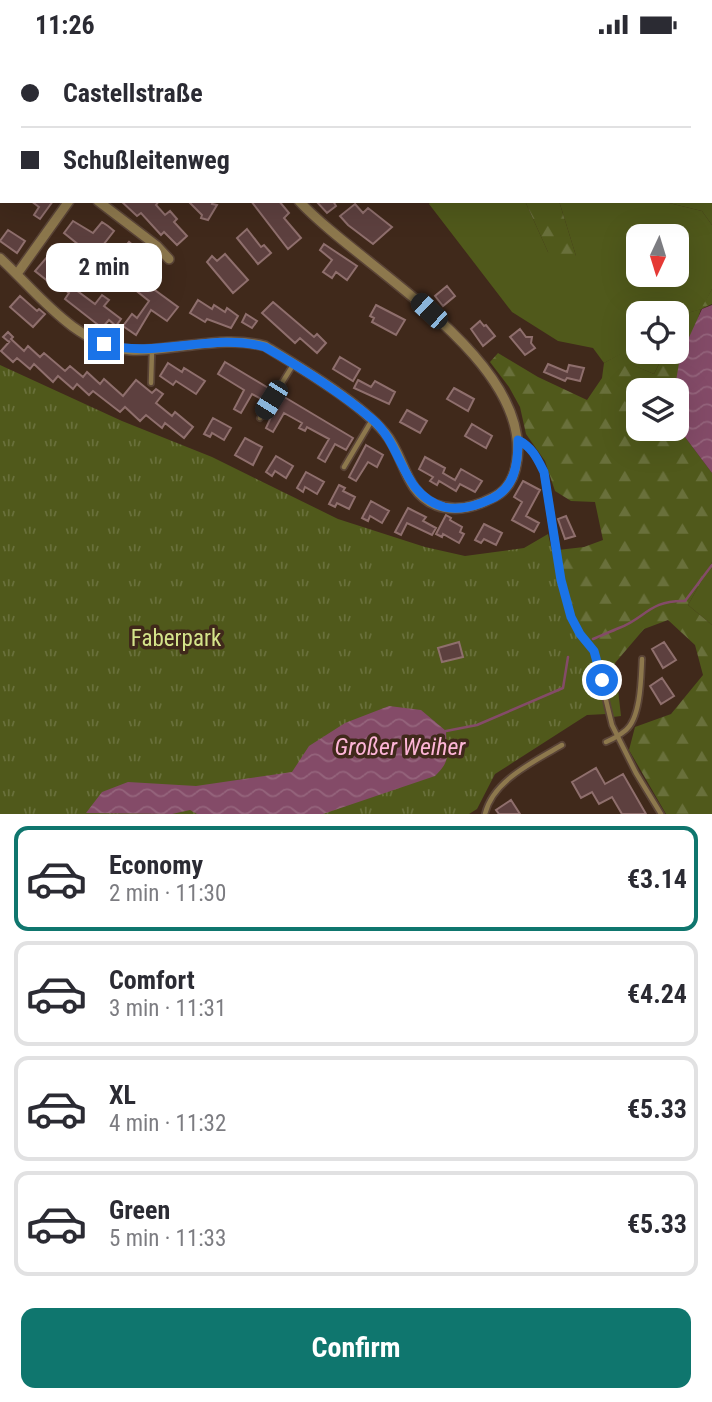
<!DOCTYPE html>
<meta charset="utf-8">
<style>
:root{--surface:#fff;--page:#f7f7f7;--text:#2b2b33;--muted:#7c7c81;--line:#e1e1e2;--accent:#0f766e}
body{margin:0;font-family:"Roboto Condensed",sans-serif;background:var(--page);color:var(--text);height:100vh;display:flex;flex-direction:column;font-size:26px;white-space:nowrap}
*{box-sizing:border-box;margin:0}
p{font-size:23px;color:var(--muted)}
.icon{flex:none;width:38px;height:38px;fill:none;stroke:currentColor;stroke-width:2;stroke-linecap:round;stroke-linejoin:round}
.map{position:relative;height:765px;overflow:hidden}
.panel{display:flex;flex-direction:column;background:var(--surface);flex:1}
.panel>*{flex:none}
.guide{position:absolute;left:0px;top:0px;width:712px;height:154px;box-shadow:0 7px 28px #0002;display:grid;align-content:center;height:154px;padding:0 21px;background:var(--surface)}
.needle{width:46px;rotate:184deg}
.buttons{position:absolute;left:626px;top:175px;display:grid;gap:14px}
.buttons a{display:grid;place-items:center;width:63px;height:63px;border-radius:14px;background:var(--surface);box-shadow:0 7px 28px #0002;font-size:35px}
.end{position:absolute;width:32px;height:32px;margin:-16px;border:9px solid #1a73e8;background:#fff;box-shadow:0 0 0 4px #fff}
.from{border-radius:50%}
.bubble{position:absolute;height:49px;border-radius:14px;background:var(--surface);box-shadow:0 7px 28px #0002;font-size:23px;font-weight:700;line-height:49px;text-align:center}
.car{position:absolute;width:21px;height:42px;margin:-21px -10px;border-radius:9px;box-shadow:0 0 5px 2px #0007;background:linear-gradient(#222 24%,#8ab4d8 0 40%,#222 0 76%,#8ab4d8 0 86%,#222 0)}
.guide b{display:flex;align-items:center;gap:24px;height:66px;font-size:26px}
.guide b+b{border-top:2px solid var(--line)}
.guide i{width:18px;height:18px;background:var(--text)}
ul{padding:12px 0 0;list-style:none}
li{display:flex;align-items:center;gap:21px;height:105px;margin:0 14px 10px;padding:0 7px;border:4px solid var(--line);border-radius:14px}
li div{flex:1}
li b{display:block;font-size:26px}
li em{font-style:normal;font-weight:700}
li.active{border-color:var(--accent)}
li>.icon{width:63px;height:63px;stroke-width:1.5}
.primary-button{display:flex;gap:14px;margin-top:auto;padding:14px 21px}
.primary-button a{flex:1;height:80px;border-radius:14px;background:var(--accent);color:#fff;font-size:28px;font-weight:700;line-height:80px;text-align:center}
.status{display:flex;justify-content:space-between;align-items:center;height:49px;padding:0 35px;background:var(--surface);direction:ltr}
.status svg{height:19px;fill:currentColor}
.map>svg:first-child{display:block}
.grass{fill:#50591b;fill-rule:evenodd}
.forest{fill:url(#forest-firs)}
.park{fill:url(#park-tufts)}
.water{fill:url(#water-waves)}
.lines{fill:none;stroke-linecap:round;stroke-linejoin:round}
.stream{stroke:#844b68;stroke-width:2.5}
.building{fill:#5d403f;stroke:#8f6f6d;stroke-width:2}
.lane-casing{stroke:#5a4437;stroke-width:8}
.street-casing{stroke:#5a4437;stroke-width:12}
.lane{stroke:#8d784d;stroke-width:4.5}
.street{stroke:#8d784d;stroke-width:9}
.route{stroke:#1a73e8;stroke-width:9}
.labels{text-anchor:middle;stroke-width:7;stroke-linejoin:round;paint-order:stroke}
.park-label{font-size:23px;fill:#d4e48a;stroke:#40291b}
.water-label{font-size:24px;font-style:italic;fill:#fdb5d7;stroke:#40291b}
</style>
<div class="status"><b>11:26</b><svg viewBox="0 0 49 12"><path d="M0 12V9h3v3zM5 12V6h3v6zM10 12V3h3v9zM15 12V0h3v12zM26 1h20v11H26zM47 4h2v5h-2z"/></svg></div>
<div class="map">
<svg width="712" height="765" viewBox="0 0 712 765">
<defs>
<pattern id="forest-firs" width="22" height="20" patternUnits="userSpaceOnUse" patternTransform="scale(1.75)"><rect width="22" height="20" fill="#50591b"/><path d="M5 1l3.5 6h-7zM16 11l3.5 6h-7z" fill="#69703b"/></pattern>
<pattern id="park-tufts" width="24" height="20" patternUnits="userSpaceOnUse" patternTransform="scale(1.75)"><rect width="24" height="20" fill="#50591b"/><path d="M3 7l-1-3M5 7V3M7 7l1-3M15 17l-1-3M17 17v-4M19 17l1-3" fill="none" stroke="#69703b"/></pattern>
<pattern id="water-waves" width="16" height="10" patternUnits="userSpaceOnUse" patternTransform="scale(1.75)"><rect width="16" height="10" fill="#844b68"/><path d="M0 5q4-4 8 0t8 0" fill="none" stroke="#95647c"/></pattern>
</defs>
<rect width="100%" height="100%" fill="#40291b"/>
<!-- grass -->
<path class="grass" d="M 431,152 L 525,152 L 548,203 L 576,207 L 559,152 L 661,152 L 702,162 L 712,176 L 712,240 L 702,260 L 677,267 L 677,264 L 639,264 L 639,303 L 665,303 L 654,325 L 632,316 L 627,302 L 604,314 L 593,299 L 558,292 L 512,263 L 429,155 ZM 639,187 L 677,187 L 677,226 L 639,226 Z
M 712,513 L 712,576 L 688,556 Z"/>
<!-- forest -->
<path class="forest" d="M 516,0 L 645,0 L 515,2 Z
M 525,152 L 559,152 L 576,207 L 562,213 L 548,203 Z
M 661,152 L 710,152 L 712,154 L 712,176 L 702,162 Z
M 712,240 L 712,255 L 701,260 L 675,338 L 676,341 L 639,341 L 639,380 L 677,380 L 677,348 L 685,388 L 712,424 L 712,513 L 688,556 L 712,576 L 712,765 L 666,765 L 629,701 L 635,678 L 671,665 L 703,626 L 695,596 L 668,571 L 644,580 L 615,614 L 621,667 L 613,668 L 597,599 L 582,583 L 572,560 L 558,501 L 584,498 L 603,491 L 595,453 L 571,452 L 555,442 L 545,412 L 526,385 L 520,358 L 509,338 L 490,313 L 498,304 L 538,328 L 587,351 L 602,329 L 604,314 L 627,301 L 633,316 L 654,325 L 665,303 L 677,303 L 677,267 L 701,260 Z"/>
<!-- park -->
<path class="park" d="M 0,316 L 122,372 L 212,408 L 338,470 L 425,498 L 465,507 L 524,499 L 548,485 L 567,563 L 577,585 L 591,604 L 606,665 L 587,666 L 495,725 L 477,760 L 469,765 L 0,765 Z"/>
<!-- water -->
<path class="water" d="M 712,256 L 712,424 L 685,388 L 675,338 L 680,308 L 702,260 Z
M 389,657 L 421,661 L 446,682 C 446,703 453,710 435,727 L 323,765 L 197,765 L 190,761 L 172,765 L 86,764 L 102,743 L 128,733 L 196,737 L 292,723 L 309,697 L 345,674 Z"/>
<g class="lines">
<!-- stream -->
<path class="stream" d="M 710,77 L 712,75
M 593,590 C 602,586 610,583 619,579 C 646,569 649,551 685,552 L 712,516
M 446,682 L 477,676 L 563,639 L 568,608"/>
</g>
<!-- building -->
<path class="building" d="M 31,152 L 53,152 L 40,170 L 34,166 L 39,158 Z
M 121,152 L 159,152 L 156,156 L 165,166 L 170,162 L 177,170 L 174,173 L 187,187 L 177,196 L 164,183 L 161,186 L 141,164 L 137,167 Z
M 188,152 L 213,152 L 212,155 L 217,156 L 208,171 L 201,169 L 202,166 Z
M 251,152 L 279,152 L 289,164 L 284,169 L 301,189 L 288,200 Z
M 316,152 L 333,152 L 336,157 L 327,164 Z
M 355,155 L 363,164 L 368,159 L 392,178 L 373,195 L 348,176 L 340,167 Z
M 73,172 L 93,184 L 102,173 L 108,177 L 114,182 L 104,195 L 117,207 L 129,193 L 135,198 L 124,212 L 151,232 L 148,236 L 178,258 L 167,272 L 151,261 L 136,286 L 123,277 L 132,265 L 137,269 L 149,252 L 64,184 Z
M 247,180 L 261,198 L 264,196 L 271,204 L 258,215 L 237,189 Z
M 8,181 L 25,192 L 17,204 L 0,192 Z
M 324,195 L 357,217 L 347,231 L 336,223 L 332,229 L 323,223 L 332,211 L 320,201 Z
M 225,205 L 248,231 L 233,244 L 207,213 L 212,207 L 217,212 Z
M 47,208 L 56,215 L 53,219 L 74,235 L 72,238 L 95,255 L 102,246 L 109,251 L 104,257 L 121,270 L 116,277 L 109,271 L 102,279 L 65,250 L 69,244 L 56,234 L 54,237 L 35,222 Z
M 447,237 L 455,247 L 443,257 L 435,247 Z
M 20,247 L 37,262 L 39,260 L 45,265 L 33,278 L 10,258 Z
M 198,251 L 212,260 L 214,256 L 225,263 L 227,259 L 238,267 L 231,279 L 207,270 L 205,273 L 190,264 Z
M 273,253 L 314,288 L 317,285 L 326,294 L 317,304 L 300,289 L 295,294 L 262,264 Z
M 376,256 L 405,271 L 396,286 L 372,273 L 374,269 L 370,267 Z
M 246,265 L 257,272 L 252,279 L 242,273 Z
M 480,272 L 484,277 L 486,276 L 495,287 L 483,297 L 471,280 Z
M 520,280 L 526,288 L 532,288 L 531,294 L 535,299 L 525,306 L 510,288 Z
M 8,283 L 13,288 L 11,290 L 24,302 L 28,297 L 40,308 L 44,304 L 65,322 L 70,317 L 83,328 L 87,323 L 100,335 L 104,330 L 123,347 L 136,331 L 152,344 L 156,340 L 163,345 L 156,354 L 172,367 L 175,363 L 193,378 L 184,389 L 165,374 L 162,379 L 146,366 L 140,372 L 125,358 L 120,363 L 93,342 L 89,346 L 77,335 L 73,340 L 58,327 L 53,333 L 34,315 L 30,320 L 17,309 L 13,313 L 1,302 L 10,292 L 9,293 L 3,288 Z
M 340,308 L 360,320 L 353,332 L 333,320 Z
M 225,313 L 270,340 L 263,351 L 252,345 L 241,364 L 234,360 L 244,341 L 218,325 Z
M 168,314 L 182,323 L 184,319 L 205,332 L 196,345 L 176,332 L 173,336 L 160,327 Z
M 548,315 L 567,323 L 569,316 L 584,319 L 580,332 L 567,329 L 565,332 L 544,323 Z
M 358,331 L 371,338 L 375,332 L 395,343 L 389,355 L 354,339 Z
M 454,339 L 474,350 L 468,362 L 447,350 Z
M 281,346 L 353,389 L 346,401 L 335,395 L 325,413 L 318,409 L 329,390 L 307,378 L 305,382 L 299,379 L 302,374 L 284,364 L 273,383 L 266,379 Z
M 407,361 L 427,372 L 420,384 L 400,373 Z
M 213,369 L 231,379 L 224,391 L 212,384 L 210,388 L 204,385 Z
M 472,375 L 492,387 L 486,399 L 465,387 Z
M 245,389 L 262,398 L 253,416 L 235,406 Z
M 366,396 L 383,406 L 377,418 L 368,413 L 356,432 L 349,428 Z
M 276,407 L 293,417 L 286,429 L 275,422 L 272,427 L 266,423 Z
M 425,408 L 445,419 L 443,424 L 455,431 L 461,420 L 482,432 L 475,443 L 460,435 L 456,442 L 439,432 L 437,436 L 430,432 L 433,428 L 419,420 Z
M 306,423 L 324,433 L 317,445 L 305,438 L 303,443 L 297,439 Z
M 523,432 L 540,441 L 526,467 L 539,474 L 534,483 L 512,471 L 522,453 L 514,448 Z
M 339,436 L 345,439 L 343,442 L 355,448 L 349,460 L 337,454 L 335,458 L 329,455 Z
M 371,452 L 389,462 L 382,474 L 370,467 L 368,472 L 362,469 Z
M 408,459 L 426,468 L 423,472 L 436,479 L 432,486 L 407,474 L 401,486 L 395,483 Z
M 446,466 L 451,469 L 450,471 L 462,478 L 460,483 L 464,485 L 459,494 L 443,485 L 442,488 L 436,485 Z
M 566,467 L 575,487 L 565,490 L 558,470 Z
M 484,475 L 502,484 L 496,496 L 484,490 L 481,494 L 475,491 Z
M 459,593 L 463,608 L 442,613 L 438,599 Z
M 664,593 L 676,611 L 663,619 L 652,600 Z
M 662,629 L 674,647 L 661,655 L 650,637 Z
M 596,719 L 605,735 L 623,725 L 646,765 L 622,765 L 612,748 L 599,755 L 592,743 L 581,749 L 572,733 Z
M 511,751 L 520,765 L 499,765 L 496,761 Z"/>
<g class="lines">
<!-- lane casing -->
<g class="lane-casing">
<path id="lane" d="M 151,334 L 152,301
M 260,369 L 293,316
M 518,391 C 532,398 537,409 544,423 L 561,531 L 571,568 L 580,585 L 594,602 L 612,676 L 636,724 L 661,765
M 344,418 L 372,371
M 606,693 C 613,690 620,686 626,681 C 641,668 641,629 642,610
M 485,765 C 493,731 534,713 562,696"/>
</g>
<!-- street casing -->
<g class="street-casing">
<path id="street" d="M 164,0 L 166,2
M 324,0 L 325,2
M 154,2 L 155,0
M 0,58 L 2,55
M 0,81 L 2,82
M 98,152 L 157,197 L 169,210
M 0,209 C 38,244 75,296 130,301 C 145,302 159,300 174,298 C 204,295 234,289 265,297 C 301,319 359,353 385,384 C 405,407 404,443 436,456 C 455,463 475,458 492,449 C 508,442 515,427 517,411 C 530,309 359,217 299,152
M 17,225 L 69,152"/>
</g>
<!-- lane -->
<use href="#lane" class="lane"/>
<!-- street -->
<use href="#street" class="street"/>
</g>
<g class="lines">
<!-- route -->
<path class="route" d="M 104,295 C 157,310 212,283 265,298 C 300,318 341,344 372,370 C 403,396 401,446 444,458 C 460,462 476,457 491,450 C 515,439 518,415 518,391 C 532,398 537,409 544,423 L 561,531 L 571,568 L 580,585 L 594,602 L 602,631"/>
</g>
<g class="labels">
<!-- park labels -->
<g class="park-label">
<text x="176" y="597">Faberpark</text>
</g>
<!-- water labels -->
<g class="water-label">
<text x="400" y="706">Großer Weiher</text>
</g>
</g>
</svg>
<div class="buttons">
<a><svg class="needle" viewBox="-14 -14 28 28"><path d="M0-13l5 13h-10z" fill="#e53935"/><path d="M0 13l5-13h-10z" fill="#7c7c81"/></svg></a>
<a><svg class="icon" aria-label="locate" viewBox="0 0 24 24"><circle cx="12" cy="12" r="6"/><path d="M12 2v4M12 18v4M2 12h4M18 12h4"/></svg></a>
<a><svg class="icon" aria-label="layers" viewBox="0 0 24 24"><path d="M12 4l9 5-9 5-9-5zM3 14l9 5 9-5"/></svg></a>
</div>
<i class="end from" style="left:602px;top:631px"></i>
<i class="end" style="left:104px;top:295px"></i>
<div class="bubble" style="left:46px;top:194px;width:116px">2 min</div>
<i class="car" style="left:429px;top:262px;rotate:313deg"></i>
<i class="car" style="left:271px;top:351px;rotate:212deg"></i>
<div class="guide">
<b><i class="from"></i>Castellstraße</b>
<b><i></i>Schußleitenweg</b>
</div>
</div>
<section class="panel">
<ul>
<li class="active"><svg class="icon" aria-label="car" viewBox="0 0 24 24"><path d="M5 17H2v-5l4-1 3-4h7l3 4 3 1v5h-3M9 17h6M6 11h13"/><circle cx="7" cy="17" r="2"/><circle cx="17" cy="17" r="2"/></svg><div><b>Economy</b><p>2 min · 11:30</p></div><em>€3.14</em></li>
<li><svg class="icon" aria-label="car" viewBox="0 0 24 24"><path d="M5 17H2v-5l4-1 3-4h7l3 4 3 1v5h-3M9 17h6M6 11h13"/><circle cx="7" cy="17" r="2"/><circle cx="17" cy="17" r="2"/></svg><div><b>Comfort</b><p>3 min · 11:31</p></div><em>€4.24</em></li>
<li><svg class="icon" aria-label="car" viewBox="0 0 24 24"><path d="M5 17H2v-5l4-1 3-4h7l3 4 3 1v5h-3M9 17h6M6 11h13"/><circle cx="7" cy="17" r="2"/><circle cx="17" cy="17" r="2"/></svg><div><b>XL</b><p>4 min · 11:32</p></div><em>€5.33</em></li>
<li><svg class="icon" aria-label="car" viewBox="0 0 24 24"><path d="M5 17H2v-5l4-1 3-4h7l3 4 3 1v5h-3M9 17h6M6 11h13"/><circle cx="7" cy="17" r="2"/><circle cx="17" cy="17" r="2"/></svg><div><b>Green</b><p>5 min · 11:33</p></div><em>€5.33</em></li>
</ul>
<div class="primary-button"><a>Confirm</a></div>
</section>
